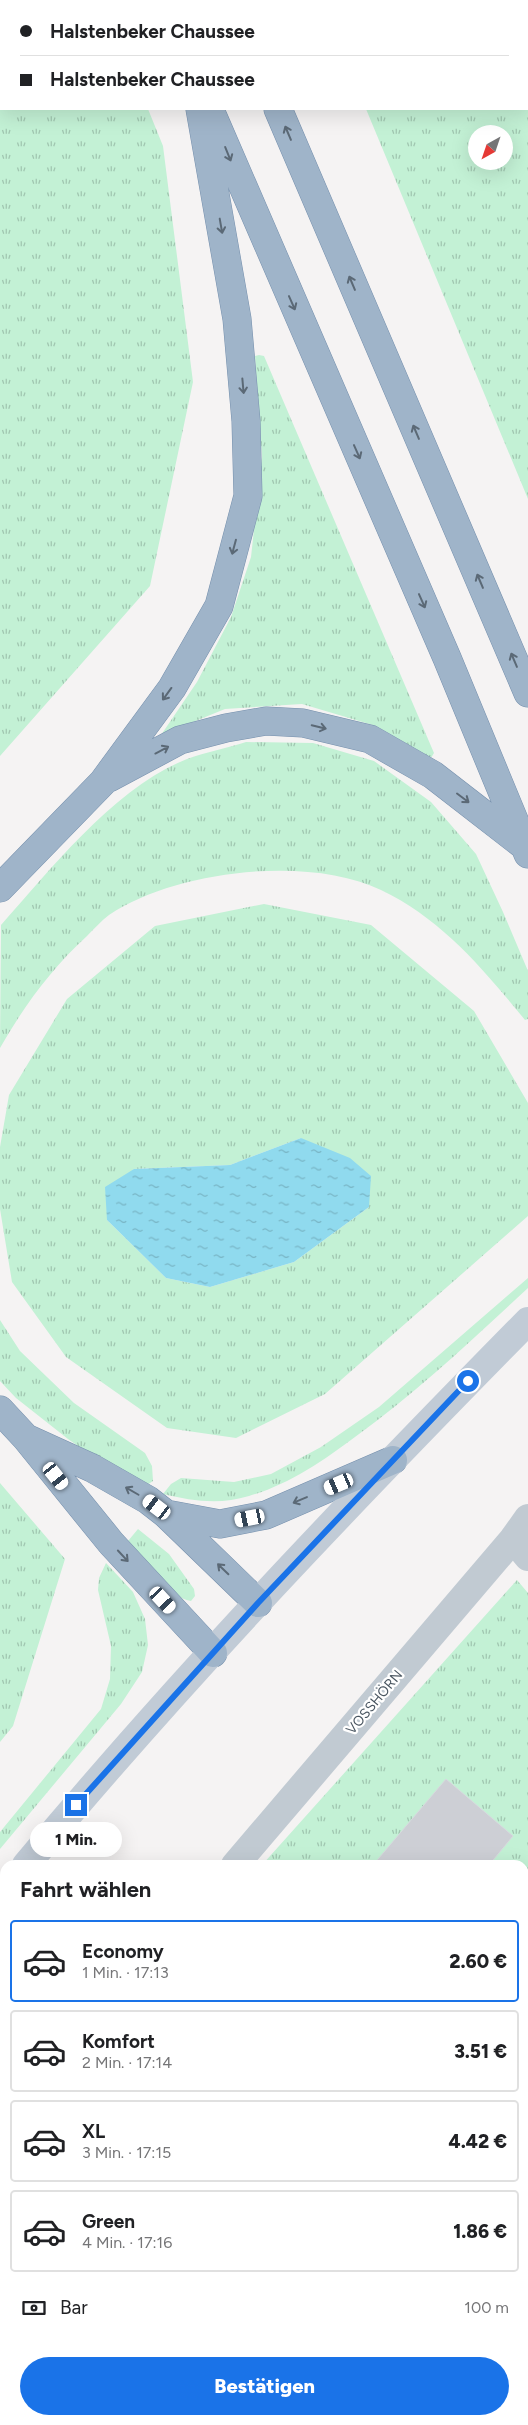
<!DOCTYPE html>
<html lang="de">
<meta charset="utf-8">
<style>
:root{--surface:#fff;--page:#f2f2f2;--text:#202124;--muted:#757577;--line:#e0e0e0;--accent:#1a73e8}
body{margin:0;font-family:Figtree,sans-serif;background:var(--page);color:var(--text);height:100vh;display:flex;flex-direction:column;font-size:19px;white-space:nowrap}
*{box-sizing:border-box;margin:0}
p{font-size:16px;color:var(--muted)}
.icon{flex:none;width:28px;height:28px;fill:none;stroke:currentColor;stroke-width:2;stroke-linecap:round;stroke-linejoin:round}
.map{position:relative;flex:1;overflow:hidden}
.side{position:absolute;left:0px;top:1860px;width:529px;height:565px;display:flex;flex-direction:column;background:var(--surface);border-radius:15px 15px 0 0;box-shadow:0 5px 20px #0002}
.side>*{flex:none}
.guide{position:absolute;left:0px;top:0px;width:529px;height:110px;box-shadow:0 5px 20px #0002;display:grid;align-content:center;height:110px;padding:0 20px;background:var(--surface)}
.needle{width:32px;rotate:220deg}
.fabs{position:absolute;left:468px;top:125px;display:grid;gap:10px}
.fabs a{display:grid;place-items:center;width:45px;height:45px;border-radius:50%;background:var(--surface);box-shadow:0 5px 20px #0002;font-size:25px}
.end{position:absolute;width:22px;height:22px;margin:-11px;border:6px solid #1a73e8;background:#fff;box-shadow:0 0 0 2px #fff}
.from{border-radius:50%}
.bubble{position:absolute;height:35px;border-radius:18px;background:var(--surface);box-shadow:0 5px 20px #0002;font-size:16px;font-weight:800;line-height:35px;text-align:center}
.car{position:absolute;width:15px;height:30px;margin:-15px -8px;border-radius:6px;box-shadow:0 0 4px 1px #0007;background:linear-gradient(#fff 24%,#345 0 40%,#fff 0 76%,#345 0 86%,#fff 0)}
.guide b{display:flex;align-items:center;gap:18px;height:48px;font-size:19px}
.guide b+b{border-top:1px solid var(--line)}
.guide i{width:12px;height:12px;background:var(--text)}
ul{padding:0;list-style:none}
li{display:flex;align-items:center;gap:15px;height:82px;margin:0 10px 8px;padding:0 10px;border:2px solid var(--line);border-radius:5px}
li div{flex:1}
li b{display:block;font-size:19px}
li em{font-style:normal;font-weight:800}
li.on{border-color:var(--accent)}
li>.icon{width:45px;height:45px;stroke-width:1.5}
h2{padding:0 20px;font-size:22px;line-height:60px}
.pay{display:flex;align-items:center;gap:12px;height:55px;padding:0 20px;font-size:19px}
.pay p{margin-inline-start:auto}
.action{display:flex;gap:10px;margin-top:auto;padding:10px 20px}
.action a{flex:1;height:58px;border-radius:30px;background:var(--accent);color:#fff;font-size:20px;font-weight:800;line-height:58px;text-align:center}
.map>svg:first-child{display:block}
.grass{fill:url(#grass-tufts);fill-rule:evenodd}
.water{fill:url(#water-ripples)}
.building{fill:#cdcfd5;stroke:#d7d9de}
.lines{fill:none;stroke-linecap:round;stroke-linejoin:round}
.trunk-casing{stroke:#7690ad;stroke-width:29}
.minor{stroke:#c1cad2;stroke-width:28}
.secondary{stroke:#c1cbd6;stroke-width:28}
.trunk{stroke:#9fb4c9;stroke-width:28}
.oneway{stroke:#5b6976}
.route{stroke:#1a73e8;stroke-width:6}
.labels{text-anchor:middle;stroke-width:4.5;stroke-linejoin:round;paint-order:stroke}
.street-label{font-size:14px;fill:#4a5661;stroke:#fff}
</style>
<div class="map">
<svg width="528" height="2425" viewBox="0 0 528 2425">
<defs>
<pattern id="grass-tufts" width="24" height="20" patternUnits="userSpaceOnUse" patternTransform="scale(1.25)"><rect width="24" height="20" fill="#c3f1d5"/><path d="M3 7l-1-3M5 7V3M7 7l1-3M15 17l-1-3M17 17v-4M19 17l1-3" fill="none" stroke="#a0c6b0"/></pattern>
<pattern id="water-ripples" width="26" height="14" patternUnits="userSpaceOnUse" patternTransform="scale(1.25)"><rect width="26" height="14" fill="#90daee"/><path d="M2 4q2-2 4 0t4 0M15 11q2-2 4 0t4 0" fill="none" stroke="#78b4c4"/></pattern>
</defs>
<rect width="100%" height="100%" fill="#f5f3f3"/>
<!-- grass -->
<path class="grass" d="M 0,0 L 105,0 L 1,1 L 1,109 L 148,109 L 163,146 L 193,382 L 150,586 L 0,756 Z
M 321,0 L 528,0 L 528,499 L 366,109 L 528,109 L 528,1 ZM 476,134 L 504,134 L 504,161 L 476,161 Z
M 259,355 L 264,356 L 434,753 L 431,758 L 376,726 L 302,704 L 225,709 L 161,735 L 197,682 L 231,617 L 251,557 L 262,457 L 255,356 Z
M 246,742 L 313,743 L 374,761 L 431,802 L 476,854 L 503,912 L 528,971 L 528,1019 L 525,1020 C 484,970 442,919 381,890 C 309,855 176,870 109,915 C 101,921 94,929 87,936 C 51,969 24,1006 0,1048 L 1,925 C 51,869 115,787 187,759 C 206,752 227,748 246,742 Z
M 264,904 L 371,925 L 474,1011 L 528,1103 L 528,1216 L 325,1394 L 236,1438 L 167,1428 L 66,1357 L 12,1282 L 0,1209 L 0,1147 L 9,1095 L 67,999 L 155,926 ZM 301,1138 L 369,1207 L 294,1262 L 210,1287 L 166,1278 L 107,1220 L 134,1169 L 230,1165 Z
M 528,1278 L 528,1288 C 472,1340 417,1392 355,1437 C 323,1461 288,1485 249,1496 C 220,1505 192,1501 163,1494 L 171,1484 L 181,1478 L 234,1482 L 271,1474 L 321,1447 L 379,1407 Z
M 0,1320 L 20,1351 L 74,1403 L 145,1453 L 152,1466 L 153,1481 L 147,1485 L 122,1477 L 68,1439 L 16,1398 L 0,1381 Z
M 0,1483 L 65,1559 L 13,1726 L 0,1742 Z
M 138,1529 L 169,1554 L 194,1589 L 195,1596 L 191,1601 C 168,1598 142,1558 128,1541 Z
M 106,1563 L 133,1592 L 145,1619 L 148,1645 L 142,1672 L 121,1704 L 0,1849 L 0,1832 L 101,1709 L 110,1679 L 111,1646 L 98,1590 L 99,1578 Z
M 517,1580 L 528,1593 L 528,2425 L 0,2425 L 0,2158 L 5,2152 L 5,2420 L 524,2420 L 524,1865 L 262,1865 Z"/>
<!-- water -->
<path class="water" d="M 301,1138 L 350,1158 L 371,1176 L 369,1207 L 294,1262 L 210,1287 L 166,1278 L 107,1220 L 105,1187 L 134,1169 L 230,1165 Z"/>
<!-- building -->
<path class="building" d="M 446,1779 L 513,1836 L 489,1865 L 373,1865 Z
M 524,1954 L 528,1957 L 528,2026 L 524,2022 Z"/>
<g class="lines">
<!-- trunk casing -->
<g class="trunk-casing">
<path id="trunk" d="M 164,0 L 165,1
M 233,0 L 233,1
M 278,109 L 528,693
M 213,117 L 447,658 L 528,854
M 109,778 L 180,740 L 226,728 L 266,721 L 303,723 L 370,739 L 433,775 L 522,844
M 0,888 L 103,782 L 172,688 L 219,606 L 248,496 L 246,421 L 237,319 L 200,109
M 0,1410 L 26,1438 L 111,1543 L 213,1653
M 26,1438 L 92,1468 L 148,1500 L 166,1514 L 220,1524 L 266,1515 L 393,1460
M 166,1514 L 258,1603"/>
</g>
<!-- minor -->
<path class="minor" d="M 513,1539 L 528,1557
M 235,1865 L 513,1539 L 528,1518
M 0,2134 L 5,2129"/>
<!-- secondary -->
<path class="secondary" d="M 26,1865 C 184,1675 355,1497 528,1321
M 0,1897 L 5,1891"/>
<!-- trunk -->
<use href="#trunk" class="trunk"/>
</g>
<!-- one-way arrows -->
<defs><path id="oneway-shaft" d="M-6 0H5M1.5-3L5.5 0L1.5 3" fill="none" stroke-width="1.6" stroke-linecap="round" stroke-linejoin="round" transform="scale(1.25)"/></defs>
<g class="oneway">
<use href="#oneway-shaft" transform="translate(288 133) rotate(-113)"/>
<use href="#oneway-shaft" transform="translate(228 154) rotate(68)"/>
<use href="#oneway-shaft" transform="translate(221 226) rotate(80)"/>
<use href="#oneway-shaft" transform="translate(352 283) rotate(-113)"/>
<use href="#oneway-shaft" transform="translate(292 303) rotate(66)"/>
<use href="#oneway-shaft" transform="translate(243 386) rotate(85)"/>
<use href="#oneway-shaft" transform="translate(416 432) rotate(-113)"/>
<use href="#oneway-shaft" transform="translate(357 452) rotate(66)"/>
<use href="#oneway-shaft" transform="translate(234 547) rotate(105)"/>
<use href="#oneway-shaft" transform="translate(480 581) rotate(-113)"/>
<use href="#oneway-shaft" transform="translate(422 601) rotate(66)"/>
<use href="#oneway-shaft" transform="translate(514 660) rotate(-113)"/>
<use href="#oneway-shaft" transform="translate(167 694) rotate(126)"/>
<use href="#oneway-shaft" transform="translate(319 727) rotate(14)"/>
<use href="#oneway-shaft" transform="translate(162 750) rotate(-28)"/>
<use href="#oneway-shaft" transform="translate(463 798) rotate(37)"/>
<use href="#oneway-shaft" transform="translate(132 1491) rotate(-150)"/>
<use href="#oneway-shaft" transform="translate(300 1500) rotate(157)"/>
<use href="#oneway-shaft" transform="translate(123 1556) rotate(47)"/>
<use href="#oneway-shaft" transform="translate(223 1569) rotate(-136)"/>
</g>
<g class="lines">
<!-- route -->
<path class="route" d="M 76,1805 L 258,1603 L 468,1381"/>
</g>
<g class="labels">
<!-- street labels -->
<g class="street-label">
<text transform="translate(374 1702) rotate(-50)" y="5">VOSSHÖRN</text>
</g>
</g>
</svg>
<div class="fabs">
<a><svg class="needle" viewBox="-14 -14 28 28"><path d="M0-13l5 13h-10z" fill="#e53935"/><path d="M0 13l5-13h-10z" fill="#757577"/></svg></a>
</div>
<i class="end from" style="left:468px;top:1381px"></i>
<i class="end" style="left:76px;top:1805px"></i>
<div class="bubble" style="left:30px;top:1822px;width:92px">1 Min.</div>
<i class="car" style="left:56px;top:1476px;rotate:141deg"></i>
<i class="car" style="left:339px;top:1484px;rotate:247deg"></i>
<i class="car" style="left:157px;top:1507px;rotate:307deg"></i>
<i class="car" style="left:250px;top:1518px;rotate:259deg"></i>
<i class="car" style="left:163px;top:1600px;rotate:137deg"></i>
<div class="guide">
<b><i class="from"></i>Halstenbeker Chaussee</b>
<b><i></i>Halstenbeker Chaussee</b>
</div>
<section class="side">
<h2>Fahrt wählen</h2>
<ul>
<li class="on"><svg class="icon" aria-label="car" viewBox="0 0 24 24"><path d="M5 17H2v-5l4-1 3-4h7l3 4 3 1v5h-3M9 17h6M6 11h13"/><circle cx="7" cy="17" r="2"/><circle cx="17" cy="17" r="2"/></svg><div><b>Economy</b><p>1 Min. · 17:13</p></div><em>2.60 €</em></li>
<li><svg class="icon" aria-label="car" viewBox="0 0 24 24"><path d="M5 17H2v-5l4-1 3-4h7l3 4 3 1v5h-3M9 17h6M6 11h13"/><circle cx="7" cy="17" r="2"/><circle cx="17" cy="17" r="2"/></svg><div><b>Komfort</b><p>2 Min. · 17:14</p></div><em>3.51 €</em></li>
<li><svg class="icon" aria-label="car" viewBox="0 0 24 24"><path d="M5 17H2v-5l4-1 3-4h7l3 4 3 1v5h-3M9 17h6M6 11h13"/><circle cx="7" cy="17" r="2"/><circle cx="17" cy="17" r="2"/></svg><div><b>XL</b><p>3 Min. · 17:15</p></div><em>4.42 €</em></li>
<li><svg class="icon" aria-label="car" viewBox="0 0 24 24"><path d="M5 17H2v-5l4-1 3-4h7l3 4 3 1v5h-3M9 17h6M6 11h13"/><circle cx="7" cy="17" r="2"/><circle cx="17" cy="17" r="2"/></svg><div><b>Green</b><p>4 Min. · 17:16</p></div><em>1.86 €</em></li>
</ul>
<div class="pay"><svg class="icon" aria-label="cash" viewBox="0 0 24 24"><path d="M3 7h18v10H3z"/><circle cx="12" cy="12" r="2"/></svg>Bar<p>100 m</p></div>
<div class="action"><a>Bestätigen</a></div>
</section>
</div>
